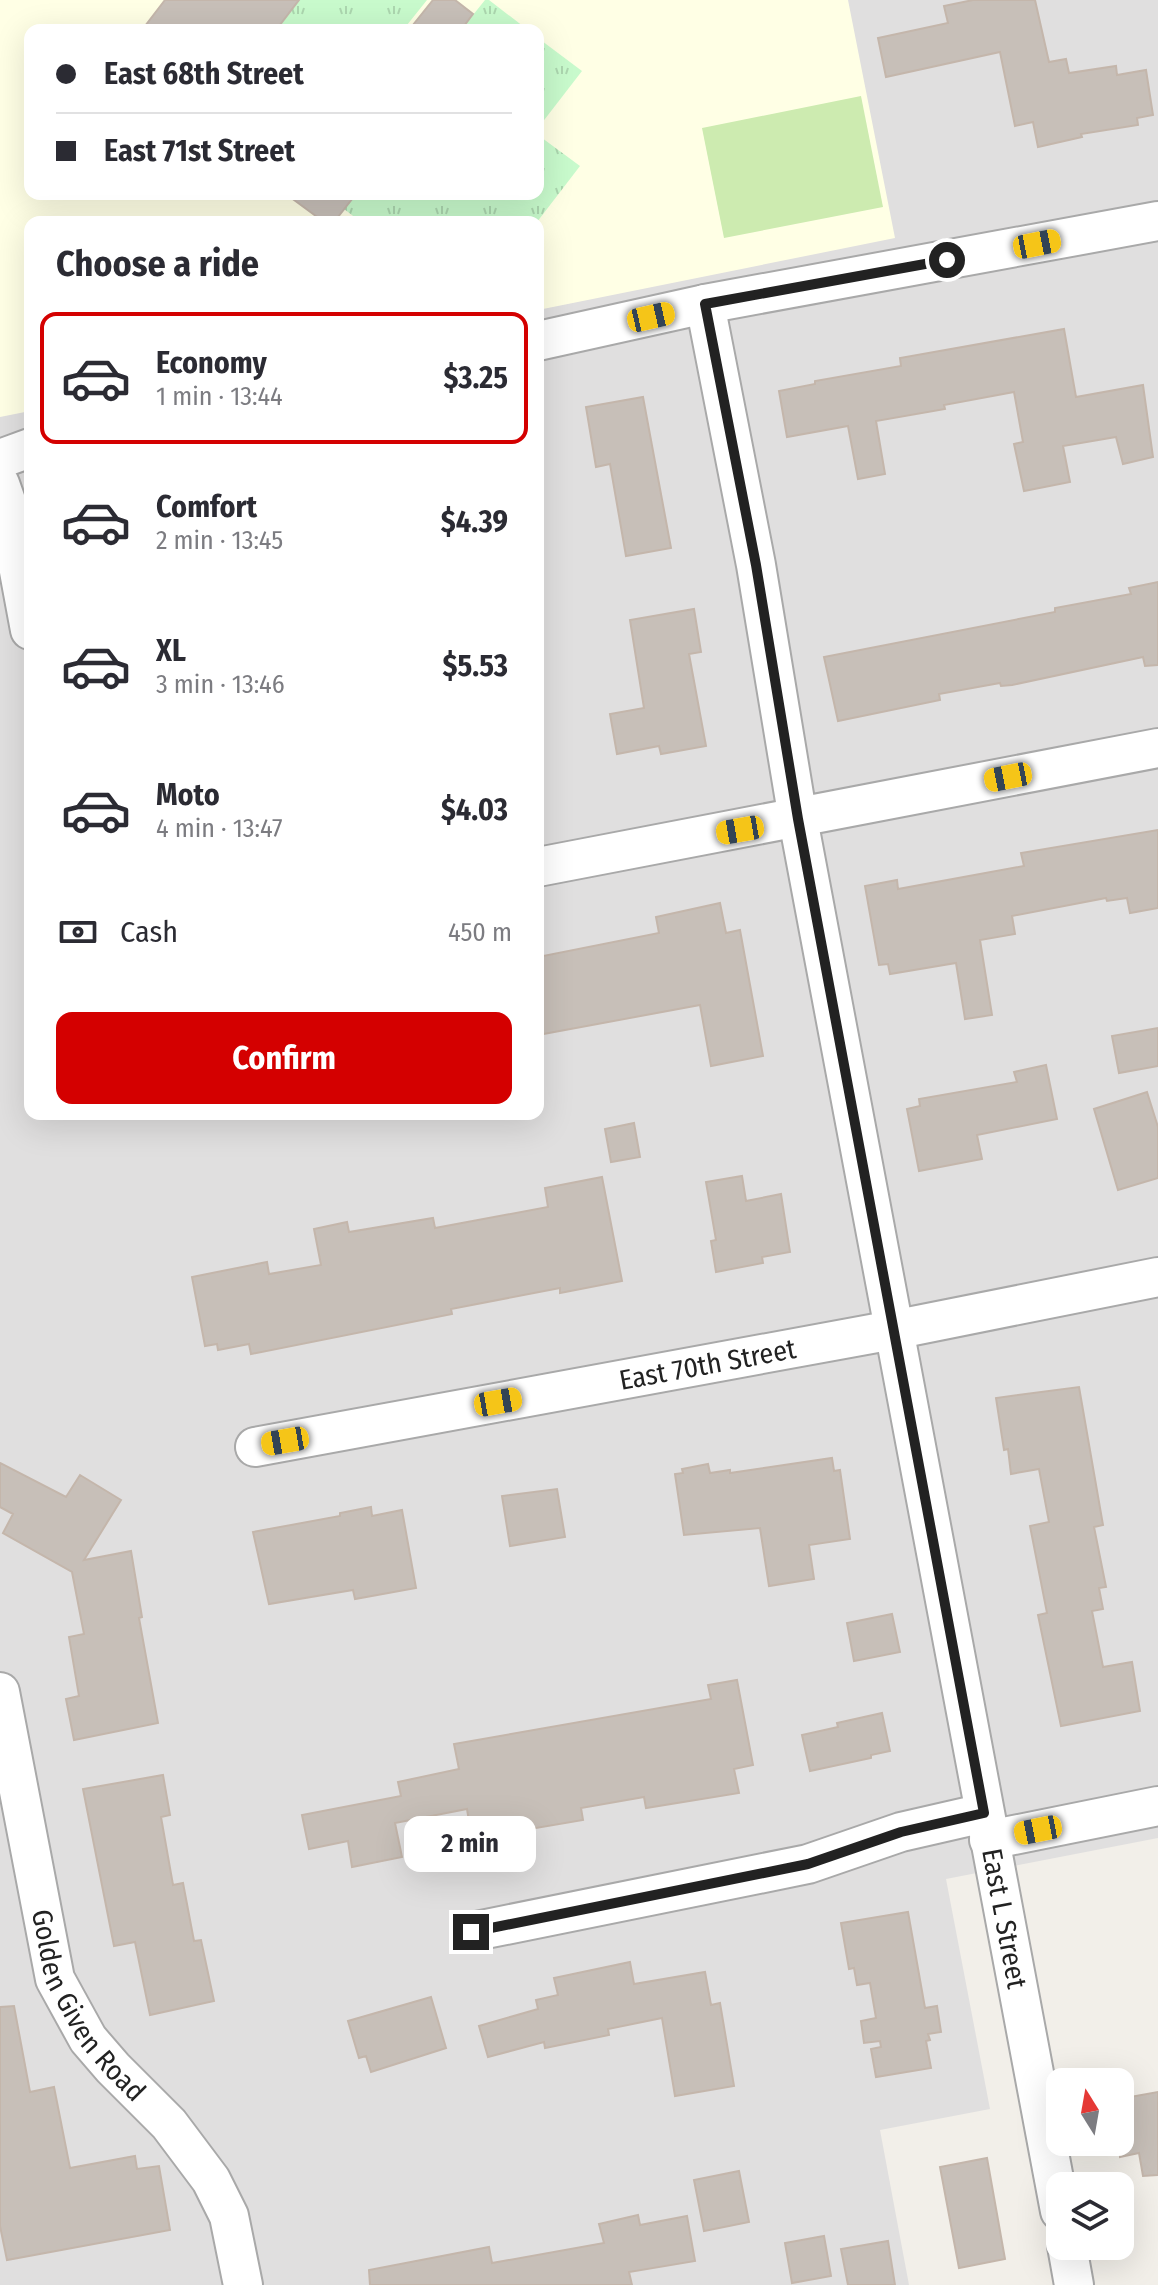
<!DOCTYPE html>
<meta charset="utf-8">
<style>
:root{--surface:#fff;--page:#f7f7f7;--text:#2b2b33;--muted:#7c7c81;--line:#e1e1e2;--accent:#d40000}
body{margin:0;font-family:"Fira Sans Condensed",sans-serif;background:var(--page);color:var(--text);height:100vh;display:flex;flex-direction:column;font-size:30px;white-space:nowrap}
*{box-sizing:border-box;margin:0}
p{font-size:26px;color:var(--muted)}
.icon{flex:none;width:44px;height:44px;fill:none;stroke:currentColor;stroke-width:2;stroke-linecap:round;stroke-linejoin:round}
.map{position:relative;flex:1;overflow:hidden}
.side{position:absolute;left:24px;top:216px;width:520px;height:904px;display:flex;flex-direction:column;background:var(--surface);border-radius:16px;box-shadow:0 8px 32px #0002}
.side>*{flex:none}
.hud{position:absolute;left:24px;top:24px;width:520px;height:176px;border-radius:16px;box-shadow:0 8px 32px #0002;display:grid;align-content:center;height:176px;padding:0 32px;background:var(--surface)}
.needle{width:52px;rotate:349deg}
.fabs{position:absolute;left:1046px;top:2068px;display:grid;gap:16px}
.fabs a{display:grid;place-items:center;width:88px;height:88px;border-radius:16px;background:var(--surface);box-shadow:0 8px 32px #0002;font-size:40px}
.end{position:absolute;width:36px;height:36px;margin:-18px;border:10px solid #222;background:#fff;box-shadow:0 0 0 4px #fff}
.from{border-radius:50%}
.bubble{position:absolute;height:56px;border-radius:16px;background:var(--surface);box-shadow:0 8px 32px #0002;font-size:26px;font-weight:700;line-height:56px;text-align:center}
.car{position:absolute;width:24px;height:48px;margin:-24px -12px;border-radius:10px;box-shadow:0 0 6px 2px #0007;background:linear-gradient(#f5c518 24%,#345 0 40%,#f5c518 0 76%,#345 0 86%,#f5c518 0)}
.hud b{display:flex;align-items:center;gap:28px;height:76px;font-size:30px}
.hud b+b{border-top:2px solid var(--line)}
.hud i{width:20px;height:20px;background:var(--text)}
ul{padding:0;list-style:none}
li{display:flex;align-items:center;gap:24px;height:132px;margin:0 16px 12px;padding:0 16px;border:4px solid transparent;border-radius:16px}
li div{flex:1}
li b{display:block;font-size:30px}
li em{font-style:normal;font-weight:700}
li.current{border-color:var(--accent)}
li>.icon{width:72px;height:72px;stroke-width:1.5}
h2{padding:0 32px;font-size:36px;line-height:96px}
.pay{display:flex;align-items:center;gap:20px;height:88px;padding:0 32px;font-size:30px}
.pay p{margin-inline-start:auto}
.primary-button{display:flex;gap:16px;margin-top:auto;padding:16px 32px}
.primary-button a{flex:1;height:92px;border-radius:16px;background:var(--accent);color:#fff;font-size:32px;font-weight:700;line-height:92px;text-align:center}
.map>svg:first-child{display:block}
.residential{fill:#e0dfdf;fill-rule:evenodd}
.education{fill:#ffffe5;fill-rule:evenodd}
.park{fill:url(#park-tufts)}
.garden{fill:#cdebb0}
.building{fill:#c7bfb8;stroke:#c4b6ab;stroke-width:2}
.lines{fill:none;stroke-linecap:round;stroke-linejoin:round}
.minor-casing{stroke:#a9a9a9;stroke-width:42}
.minor{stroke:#fff;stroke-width:38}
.route{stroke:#222;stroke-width:10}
.labels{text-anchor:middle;stroke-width:6;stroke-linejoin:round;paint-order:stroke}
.street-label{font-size:28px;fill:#222;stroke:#fff}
</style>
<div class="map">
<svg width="1158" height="2285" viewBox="0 0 1158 2285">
<defs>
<pattern id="park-tufts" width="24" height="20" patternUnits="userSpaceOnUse" patternTransform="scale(2)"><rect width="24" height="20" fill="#c8facc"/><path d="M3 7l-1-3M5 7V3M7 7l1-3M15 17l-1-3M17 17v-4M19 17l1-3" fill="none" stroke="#acd6af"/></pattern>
</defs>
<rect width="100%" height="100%" fill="#f2efe9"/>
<!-- residential -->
<path class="residential" d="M 0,0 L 1158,0 L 1158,1838 L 946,1879 L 990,2109 L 880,2130 L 909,2285 L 0,2285 ZM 30,30 L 538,30 L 538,194 L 30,194 ZM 30,222 L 538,222 L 538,1114 L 30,1114 Z"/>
<!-- education -->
<path class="education" d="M 0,0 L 848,0 L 895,238 L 538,310 L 538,222 L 30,222 L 30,411 L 0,417 ZM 30,30 L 538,30 L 538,194 L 30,194 Z"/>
<!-- park -->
<path class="park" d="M 299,0 L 427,0 L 403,30 L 276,30 Z
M 485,0 L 489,0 L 528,30 L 461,30 Z
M 538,38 L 582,71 L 538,128 Z
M 538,135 L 580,166 L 537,222 L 456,222 L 453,220 L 451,222 L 361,222 L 344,209 L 356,194 L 538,194 Z"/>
<!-- garden -->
<path class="garden" d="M 861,96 L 883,207 L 724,238 L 702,128 Z"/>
<!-- building -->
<path class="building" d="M 165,0 L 299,0 L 276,30 L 142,30 Z
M 433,0 L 455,0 L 473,14 L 461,30 L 409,30 Z
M 973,0 L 1035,0 L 1049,62 L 1066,59 L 1069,73 L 1116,66 L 1117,75 L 1146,70 L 1153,115 L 1137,118 L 1138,125 L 1081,134 L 1082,137 L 1038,147 L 1033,122 L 1015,126 L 1000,52 L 886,77 L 878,38 L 948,23 L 944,6 Z
M 286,194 L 356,194 L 334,222 L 324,222 Z
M 1064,329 L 1076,397 L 1143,385 L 1153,457 L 1123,464 L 1116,437 L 1063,446 L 1070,482 L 1024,491 L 1014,444 L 1023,442 L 1014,392 L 944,405 L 945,409 L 876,421 L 885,474 L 858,479 L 848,426 L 787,437 L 779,391 L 815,384 L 815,381 L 901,366 L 900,358 Z
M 643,397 L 671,548 L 626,556 L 610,464 L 596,467 L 586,407 Z
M 1158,582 L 1158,665 L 1145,666 L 1143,657 L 1012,685 L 1001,686 L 1000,683 L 939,694 L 940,700 L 838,721 L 824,657 L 1055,612 L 1055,608 L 1131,594 L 1129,588 Z
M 694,609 L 701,652 L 689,654 L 706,746 L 661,754 L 659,746 L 617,754 L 610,714 L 644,708 L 630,620 Z
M 1158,830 L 1158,908 L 1130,913 L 1127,898 L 1107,901 L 1106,898 L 1012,916 L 1015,934 L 980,940 L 992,1015 L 965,1019 L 956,963 L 890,974 L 888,964 L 879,965 L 865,886 L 897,880 L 898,889 L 1024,866 L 1021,853 Z
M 720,903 L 726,933 L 740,930 L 763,1056 L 711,1066 L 700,1005 L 538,1035 L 538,957 L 659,933 L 656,917 Z
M 1158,1028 L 1158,1066 L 1119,1073 L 1112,1036 Z
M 1046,1065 L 1057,1119 L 977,1135 L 982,1159 L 919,1171 L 907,1109 L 920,1106 L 919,1099 L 1017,1082 L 1014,1072 Z
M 1147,1092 L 1158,1127 L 1158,1178 L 1118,1190 L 1094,1109 Z
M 634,1123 L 640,1157 L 611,1162 L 605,1129 Z
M 742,1176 L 746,1201 L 781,1194 L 790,1252 L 762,1257 L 763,1263 L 716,1272 L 711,1241 L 716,1240 L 706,1182 Z
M 602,1177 L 622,1281 L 560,1293 L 560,1288 L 451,1309 L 452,1314 L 251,1354 L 249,1344 L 218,1350 L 217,1344 L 205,1346 L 192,1277 L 267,1262 L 269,1274 L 321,1265 L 314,1229 L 347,1222 L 349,1232 L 433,1218 L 435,1228 L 548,1207 L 545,1188 Z
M 1079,1387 L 1103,1525 L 1094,1527 L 1106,1587 L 1099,1588 L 1103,1609 L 1092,1611 L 1103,1667 L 1132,1662 L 1140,1711 L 1061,1726 L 1038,1615 L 1047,1613 L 1030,1526 L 1049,1522 L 1039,1469 L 1011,1474 L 1008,1449 L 1004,1450 L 996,1398 Z
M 832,1458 L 834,1471 L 840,1470 L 850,1539 L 809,1545 L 814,1579 L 769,1586 L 760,1528 L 684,1535 L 675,1474 L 683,1473 L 682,1469 L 708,1464 L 710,1473 L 730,1470 L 730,1473 Z
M 0,1463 L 66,1497 L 80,1475 L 121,1500 L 84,1560 L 131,1551 L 142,1617 L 139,1618 L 158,1723 L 74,1740 L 66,1699 L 79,1696 L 69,1637 L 84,1634 L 72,1572 L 3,1533 L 13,1514 L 0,1507 Z
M 557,1489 L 565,1537 L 510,1546 L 502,1496 Z
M 371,1507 L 372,1516 L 402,1510 L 416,1588 L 355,1599 L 353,1590 L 269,1604 L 253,1532 L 340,1516 L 340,1513 Z
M 892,1614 L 900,1652 L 854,1661 L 847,1623 Z
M 737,1680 L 753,1765 L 734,1769 L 739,1793 L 646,1808 L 644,1797 L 581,1808 L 583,1820 L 472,1839 L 467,1809 L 395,1823 L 402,1857 L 352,1867 L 348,1841 L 309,1849 L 302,1815 L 401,1796 L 398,1782 L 459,1769 L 454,1744 L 711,1699 L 708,1685 Z
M 882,1713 L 890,1751 L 871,1755 L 871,1758 L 810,1771 L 802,1735 L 838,1727 L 837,1723 Z
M 163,1775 L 170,1815 L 161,1817 L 173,1885 L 183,1883 L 194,1941 L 201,1940 L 214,2001 L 150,2015 L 135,1942 L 114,1946 L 83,1789 Z
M 908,1912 L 925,2008 L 937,2006 L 941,2032 L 928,2034 L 930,2040 L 926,2041 L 931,2068 L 876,2077 L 871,2049 L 881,2047 L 880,2041 L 864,2043 L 861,2021 L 876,2018 L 870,1983 L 857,1985 L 854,1968 L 849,1969 L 841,1923 Z
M 630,1962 L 634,1984 L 705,1972 L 711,2005 L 720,2003 L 734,2086 L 675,2096 L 662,2018 L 608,2029 L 609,2035 L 545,2048 L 544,2042 L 488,2057 L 479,2026 L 538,2009 L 536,2000 L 558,1995 L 554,1978 Z
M 431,1997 L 446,2048 L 371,2072 L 366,2056 L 359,2058 L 348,2021 Z
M 14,2006 L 30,2092 L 54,2087 L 70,2168 L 135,2156 L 137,2169 L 159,2166 L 170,2230 L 7,2260 L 0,2226 L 0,2007 Z
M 1158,2092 L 1158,2175 L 1143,2176 L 1139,2153 L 1120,2157 L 1120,2117 L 1133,2115 L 1130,2097 Z
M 987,2158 L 1005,2259 L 959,2268 L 940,2167 Z
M 739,2171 L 749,2222 L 704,2231 L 694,2180 Z
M 638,2215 L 640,2225 L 687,2216 L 695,2261 L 629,2272 L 632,2285 L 370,2285 L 369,2270 L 489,2247 L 492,2263 L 604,2243 L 599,2224 Z
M 824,2236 L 831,2276 L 792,2283 L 785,2243 Z
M 888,2241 L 895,2285 L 848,2285 L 841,2249 Z"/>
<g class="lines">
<!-- minor casing -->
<g class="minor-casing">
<g id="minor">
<path id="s1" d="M 705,304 L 756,565 L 798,819 L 1060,2211"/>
<path d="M 538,341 L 705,304 L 1158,221"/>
<path d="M 0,459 L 30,448"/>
<path d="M 0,484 L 6,501 L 30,630"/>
<path d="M 538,867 L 1158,748"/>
<path id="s2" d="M 255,1447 L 893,1330 L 1158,1277"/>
<path id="s3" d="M 0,1692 L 55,1979 L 88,2039 L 113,2068 L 169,2124 L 211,2180 L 229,2216 L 243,2285"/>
<path d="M 989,1840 L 1158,1806"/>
<path d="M 471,1932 L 808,1864 L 901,1832 L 984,1813"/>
<path d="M 1067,2246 L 1074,2285"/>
</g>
</g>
<!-- minor -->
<use href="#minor" class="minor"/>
</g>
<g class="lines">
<!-- route -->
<path class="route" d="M 471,1932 L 808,1864 L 901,1832 L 984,1813 L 798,819 L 756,565 L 705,304 L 947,260"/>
</g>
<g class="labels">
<!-- street labels -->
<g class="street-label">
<text dy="10" stroke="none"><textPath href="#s2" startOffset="460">East 70th Street</textPath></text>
<text dy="10" stroke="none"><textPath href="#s1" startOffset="1642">East L Street</textPath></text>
<text dy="10" stroke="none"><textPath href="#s3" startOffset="330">Golden Given Road</textPath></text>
</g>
</g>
</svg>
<div class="fabs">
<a><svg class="needle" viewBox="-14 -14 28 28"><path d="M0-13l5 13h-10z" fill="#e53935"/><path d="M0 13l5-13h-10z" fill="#7c7c81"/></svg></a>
<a><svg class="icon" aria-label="layers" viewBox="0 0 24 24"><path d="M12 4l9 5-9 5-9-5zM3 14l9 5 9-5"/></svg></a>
</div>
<i class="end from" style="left:947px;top:260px"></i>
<i class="end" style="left:471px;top:1932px"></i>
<div class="bubble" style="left:404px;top:1816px;width:132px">2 min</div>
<i class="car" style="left:1037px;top:244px;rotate:79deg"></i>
<i class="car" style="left:651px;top:317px;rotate:77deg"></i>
<i class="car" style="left:1008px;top:777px;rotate:259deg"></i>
<i class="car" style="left:740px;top:830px;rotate:260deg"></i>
<i class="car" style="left:498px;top:1402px;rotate:80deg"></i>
<i class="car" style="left:285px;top:1441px;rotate:260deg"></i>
<i class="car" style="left:1038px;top:1830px;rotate:259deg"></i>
<div class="hud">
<b><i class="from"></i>East 68th Street</b>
<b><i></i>East 71st Street</b>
</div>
<section class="side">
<h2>Choose a ride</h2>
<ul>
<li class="current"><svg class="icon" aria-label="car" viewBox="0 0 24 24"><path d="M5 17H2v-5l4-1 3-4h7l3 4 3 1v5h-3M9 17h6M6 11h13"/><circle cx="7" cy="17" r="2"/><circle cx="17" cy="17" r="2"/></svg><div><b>Economy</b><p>1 min · 13:44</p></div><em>$3.25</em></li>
<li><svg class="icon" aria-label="car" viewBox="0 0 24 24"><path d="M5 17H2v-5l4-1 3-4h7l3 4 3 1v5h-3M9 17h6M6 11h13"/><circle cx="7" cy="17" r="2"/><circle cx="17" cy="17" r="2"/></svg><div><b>Comfort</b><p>2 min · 13:45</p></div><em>$4.39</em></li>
<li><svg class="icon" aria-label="car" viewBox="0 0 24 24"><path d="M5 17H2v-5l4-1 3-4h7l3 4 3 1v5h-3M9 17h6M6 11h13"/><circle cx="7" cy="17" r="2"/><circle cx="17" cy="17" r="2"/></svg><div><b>XL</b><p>3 min · 13:46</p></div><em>$5.53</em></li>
<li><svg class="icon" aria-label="car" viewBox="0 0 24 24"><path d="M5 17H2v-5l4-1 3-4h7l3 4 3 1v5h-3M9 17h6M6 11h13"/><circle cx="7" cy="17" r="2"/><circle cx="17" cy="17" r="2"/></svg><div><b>Moto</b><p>4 min · 13:47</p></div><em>$4.03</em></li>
</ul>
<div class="pay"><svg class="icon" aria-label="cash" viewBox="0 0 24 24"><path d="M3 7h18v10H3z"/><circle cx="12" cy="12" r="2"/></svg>Cash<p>450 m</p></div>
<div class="primary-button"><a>Confirm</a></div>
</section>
</div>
